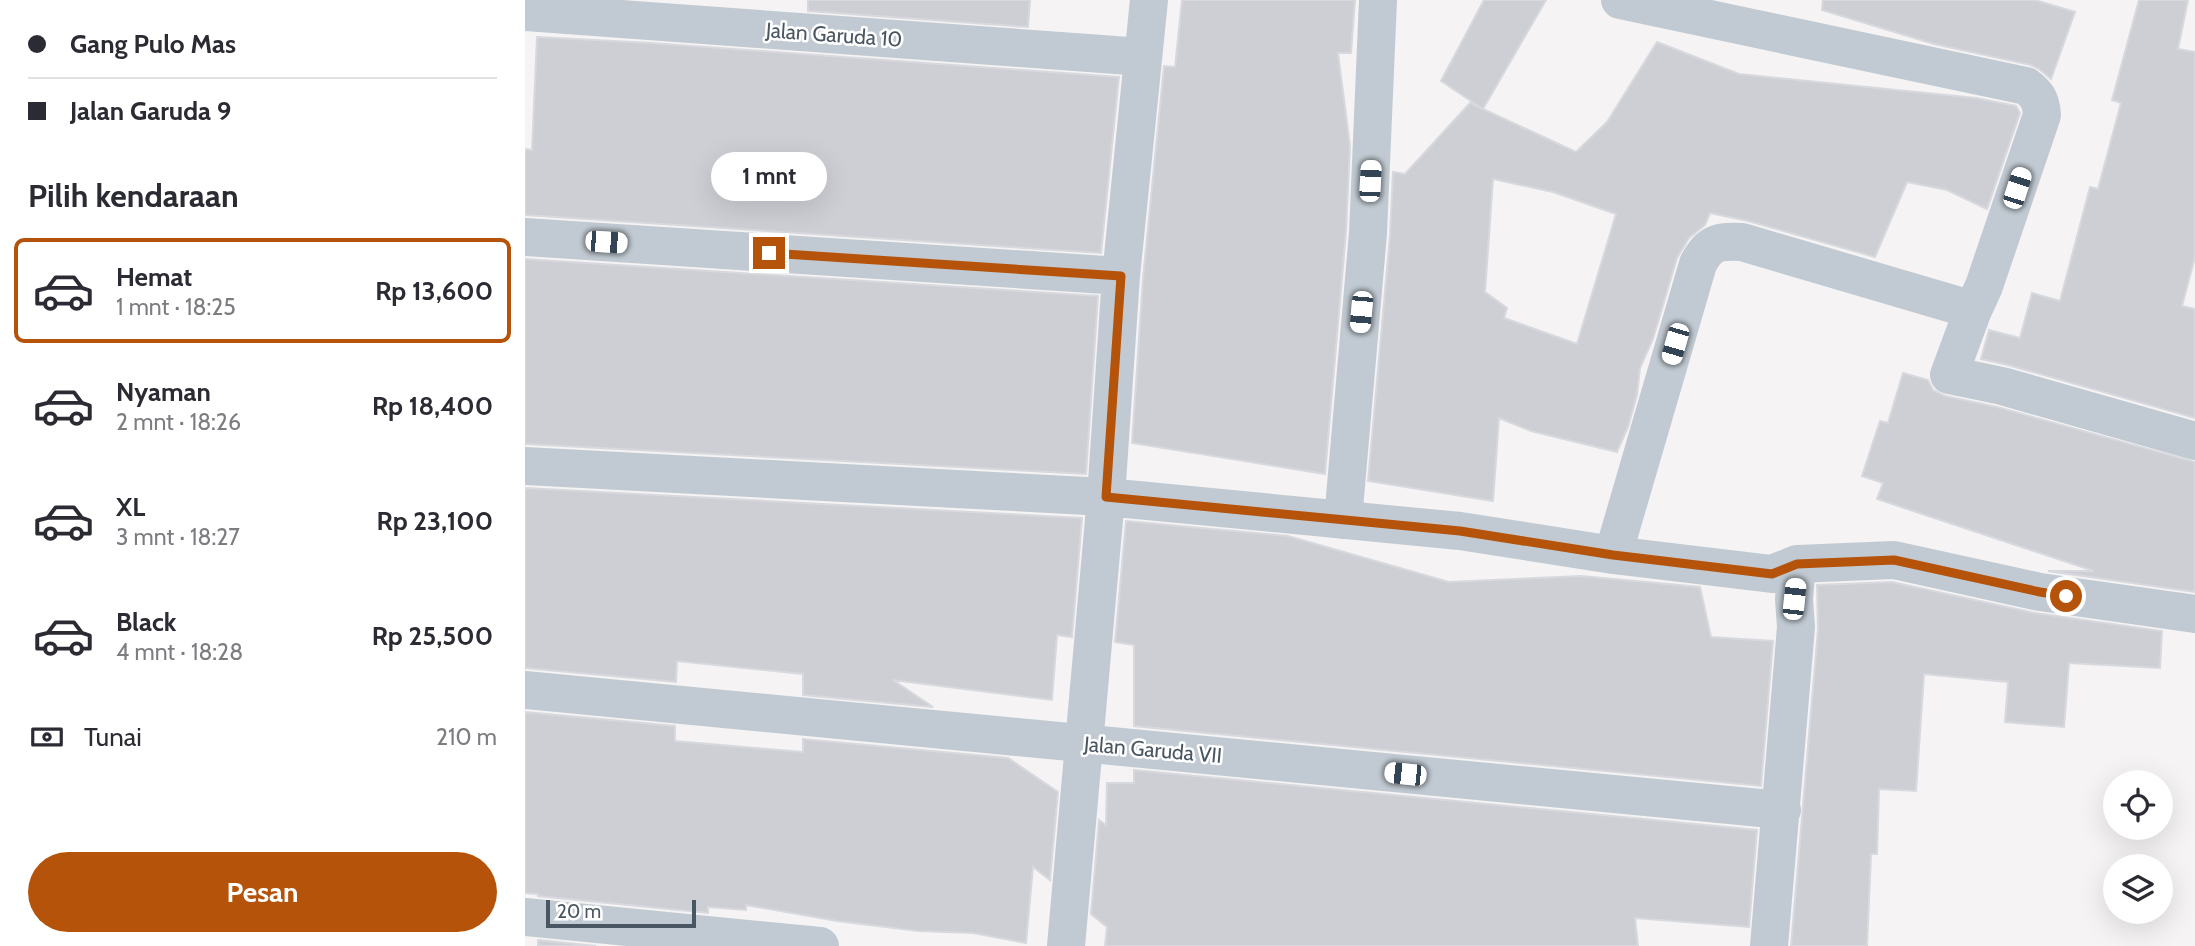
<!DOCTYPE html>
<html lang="id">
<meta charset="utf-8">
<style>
:root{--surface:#fff;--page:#f7f7f7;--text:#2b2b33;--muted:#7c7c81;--line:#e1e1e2;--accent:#b45309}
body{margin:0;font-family:Cabin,sans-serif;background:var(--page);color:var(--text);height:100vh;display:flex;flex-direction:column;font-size:26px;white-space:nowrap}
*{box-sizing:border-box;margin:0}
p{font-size:23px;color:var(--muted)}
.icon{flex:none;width:38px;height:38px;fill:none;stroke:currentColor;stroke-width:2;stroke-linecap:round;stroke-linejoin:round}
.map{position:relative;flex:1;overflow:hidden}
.details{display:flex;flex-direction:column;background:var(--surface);width:525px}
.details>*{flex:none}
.banner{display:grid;align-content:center;height:154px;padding:0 28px;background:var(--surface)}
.fabs{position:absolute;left:1578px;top:770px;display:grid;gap:14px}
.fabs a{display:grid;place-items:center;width:70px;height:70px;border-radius:50%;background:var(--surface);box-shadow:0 7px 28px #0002;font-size:35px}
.scale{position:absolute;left:21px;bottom:18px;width:150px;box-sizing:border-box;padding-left:7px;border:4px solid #4a5661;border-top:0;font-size:19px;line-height:24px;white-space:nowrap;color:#4a5661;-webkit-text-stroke:5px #fff;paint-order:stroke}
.end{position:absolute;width:32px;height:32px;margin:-16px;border:9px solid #b45309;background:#fff;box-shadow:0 0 0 4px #fff}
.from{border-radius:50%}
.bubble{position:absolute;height:49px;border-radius:24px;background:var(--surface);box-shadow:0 7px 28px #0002;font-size:23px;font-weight:700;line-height:49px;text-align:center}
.car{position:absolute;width:21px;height:42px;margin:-21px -10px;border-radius:9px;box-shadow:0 0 5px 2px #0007;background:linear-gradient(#fff 24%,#345 0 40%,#fff 0 76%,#345 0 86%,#fff 0)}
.banner b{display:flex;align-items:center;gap:24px;height:66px;font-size:26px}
.banner b+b{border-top:2px solid var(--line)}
.banner i{width:18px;height:18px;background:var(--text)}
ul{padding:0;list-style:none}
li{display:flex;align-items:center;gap:21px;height:105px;margin:0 14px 10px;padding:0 14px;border:4px solid transparent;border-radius:10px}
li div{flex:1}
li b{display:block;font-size:26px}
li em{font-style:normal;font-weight:700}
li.active{border-color:var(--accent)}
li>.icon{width:63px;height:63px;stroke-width:1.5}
h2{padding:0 28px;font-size:32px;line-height:84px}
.pay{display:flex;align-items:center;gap:18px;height:77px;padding:0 28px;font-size:26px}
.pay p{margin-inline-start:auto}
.button{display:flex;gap:14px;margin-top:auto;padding:14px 28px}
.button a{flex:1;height:80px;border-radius:42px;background:var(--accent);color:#fff;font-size:28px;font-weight:700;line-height:80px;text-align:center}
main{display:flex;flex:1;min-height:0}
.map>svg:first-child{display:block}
.building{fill:#cdcfd5;stroke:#d7d9de;stroke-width:2;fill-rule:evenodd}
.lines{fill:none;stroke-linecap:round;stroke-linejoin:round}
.minor{stroke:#c1cad2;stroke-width:38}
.route{stroke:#b45309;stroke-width:9}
.labels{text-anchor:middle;stroke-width:5;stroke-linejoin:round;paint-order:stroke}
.street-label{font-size:21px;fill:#4a5661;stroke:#fff}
</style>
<main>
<section class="details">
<div class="banner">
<b><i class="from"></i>Gang Pulo Mas</b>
<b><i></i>Jalan Garuda 9</b>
</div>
<h2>Pilih kendaraan</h2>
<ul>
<li class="active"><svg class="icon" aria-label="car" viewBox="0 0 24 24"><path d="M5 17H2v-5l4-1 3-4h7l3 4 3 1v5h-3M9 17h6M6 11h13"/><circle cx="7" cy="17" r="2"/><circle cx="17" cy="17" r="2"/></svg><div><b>Hemat</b><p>1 mnt · 18:25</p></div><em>Rp 13,600</em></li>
<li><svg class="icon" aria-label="car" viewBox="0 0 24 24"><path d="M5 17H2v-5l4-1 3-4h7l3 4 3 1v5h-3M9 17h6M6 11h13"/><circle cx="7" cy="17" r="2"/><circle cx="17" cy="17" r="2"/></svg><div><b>Nyaman</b><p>2 mnt · 18:26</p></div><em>Rp 18,400</em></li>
<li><svg class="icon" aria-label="car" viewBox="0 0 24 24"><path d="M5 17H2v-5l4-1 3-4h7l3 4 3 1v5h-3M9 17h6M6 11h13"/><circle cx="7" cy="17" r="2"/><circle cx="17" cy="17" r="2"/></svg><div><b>XL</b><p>3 mnt · 18:27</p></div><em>Rp 23,100</em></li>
<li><svg class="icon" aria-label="car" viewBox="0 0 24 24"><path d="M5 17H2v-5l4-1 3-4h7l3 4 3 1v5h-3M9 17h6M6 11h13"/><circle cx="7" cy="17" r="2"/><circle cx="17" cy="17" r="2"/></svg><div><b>Black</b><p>4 mnt · 18:28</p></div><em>Rp 25,500</em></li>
</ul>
<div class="pay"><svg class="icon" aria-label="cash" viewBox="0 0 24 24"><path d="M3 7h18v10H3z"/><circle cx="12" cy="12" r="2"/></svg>Tunai<p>210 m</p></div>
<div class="button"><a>Pesan</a></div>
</section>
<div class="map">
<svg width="1670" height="946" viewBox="0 0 1670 946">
<rect width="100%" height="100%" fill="#f5f3f3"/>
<!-- building -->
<path class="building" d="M 283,0 L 505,0 L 503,27 L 283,11 Z
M 657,0 L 830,0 L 826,53 L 813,53 L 825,146 L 821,232 L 800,474 L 607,443 L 618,278 L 639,66 L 650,67 Z
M 959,0 L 1021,0 L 958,109 L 916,81 Z
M 1298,0 L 1510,0 L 1550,12 L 1526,79 L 1514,69 L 1506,65 L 1409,44 L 1297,10 Z
M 1614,0 L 1663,0 L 1653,49 L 1670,52 L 1670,257 L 1657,306 L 1670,309 L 1670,418 L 1483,365 L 1456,359 L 1464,330 L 1495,338 L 1507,293 L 1535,301 L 1565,187 L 1573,189 L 1596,103 L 1587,100 Z
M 12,37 L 126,43 L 594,77 L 576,253 L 0,215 L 0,149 L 7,150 Z
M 1132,42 L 1214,74 L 1451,98 L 1491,106 L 1495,113 L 1462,209 L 1422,190 L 1382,182 L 1350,257 L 1223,221 L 1185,213 L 1180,225 L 1164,238 L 1152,258 L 1128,339 L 1115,368 L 1112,395 L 1103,427 L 1092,452 L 1006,431 L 974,418 L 968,501 L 843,481 L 865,235 L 868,172 L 880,174 L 945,103 L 1051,152 L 1082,122 ZM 968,179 L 1028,192 L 1091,214 L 1052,344 L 979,318 L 982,308 L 960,292 Z
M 0,259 L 573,296 L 561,474 L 0,444 Z
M 1378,373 L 1403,380 L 1408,390 L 1420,396 L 1472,407 L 1670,462 L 1670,592 L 1523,571 L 1569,571 L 1352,499 L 1358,483 L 1337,476 L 1355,421 L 1363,423 Z
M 0,488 L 557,518 L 547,637 L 532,635 L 527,700 L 368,680 L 408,707 L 278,695 L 278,674 L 152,661 L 151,682 L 0,668 Z
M 601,521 L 763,536 L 924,582 L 1056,576 L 1175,587 L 1186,637 L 1248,641 L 1236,786 L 609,726 L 609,645 L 590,642 Z
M 1367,582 L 1510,613 L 1637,631 L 1635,668 L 1544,663 L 1539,727 L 1480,722 L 1483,682 L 1399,674 L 1391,791 L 1354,789 L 1352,854 L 1346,854 L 1342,946 L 1266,946 L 1293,629 L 1292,585 Z
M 0,712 L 150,726 L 150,741 L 278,752 L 278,739 L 483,758 L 533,792 L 525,880 L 508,867 L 501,943 L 448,933 L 393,931 L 312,921 L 221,905 L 221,910 L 183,907 L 183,913 L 13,896 L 13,894 L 0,893 Z
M 609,770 L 1232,830 L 1224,927 L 1110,918 L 1113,946 L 580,946 L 582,927 L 566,914 L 574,820 L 581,825 L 582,783 L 609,783 Z
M 13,940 L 71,946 L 13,946 Z"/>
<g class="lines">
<!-- minor -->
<path class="minor" d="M 1095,0 L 1501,86 C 1512,94 1516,100 1517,115 L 1459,286 L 1448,310 L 1424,375 L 1477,386 L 1670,441
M 0,12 L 618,57
M 0,237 L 596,276
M 0,466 L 581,497 L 935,531 L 1088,555 L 1247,574 L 1272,564 L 1369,560 L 1515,592 L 1670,614
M 818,520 L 843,233 L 853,0
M 1088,555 L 1173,264 C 1184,242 1194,241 1217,242 L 1448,310
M 0,690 L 1257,810
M 0,917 L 295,946
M 541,946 L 581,497 L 596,276 L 624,0
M 1244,946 L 1271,627 L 1269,599 L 1272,564"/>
</g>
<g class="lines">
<!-- route -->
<path class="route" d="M 244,253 L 596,276 L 581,497 L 935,531 L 1088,555 L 1247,574 L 1272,564 L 1369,560 L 1515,592 L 1541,596"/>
</g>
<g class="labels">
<!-- street labels -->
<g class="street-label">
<text transform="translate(309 35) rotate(4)" y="7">Jalan Garuda 10</text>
<text transform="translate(628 750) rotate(5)" y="7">Jalan Garuda VII</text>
</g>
</g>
</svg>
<div class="fabs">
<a><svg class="icon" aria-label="locate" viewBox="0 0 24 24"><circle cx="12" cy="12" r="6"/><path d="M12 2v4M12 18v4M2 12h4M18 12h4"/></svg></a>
<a><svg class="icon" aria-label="layers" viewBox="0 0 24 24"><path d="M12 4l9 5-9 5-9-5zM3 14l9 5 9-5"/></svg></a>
</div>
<div class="scale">20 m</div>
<i class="end from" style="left:1541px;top:596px"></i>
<i class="end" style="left:244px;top:253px"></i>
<div class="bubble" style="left:186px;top:152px;width:116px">1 mnt</div>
<i class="car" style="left:845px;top:181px;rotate:3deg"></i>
<i class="car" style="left:1492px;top:188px;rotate:18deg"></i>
<i class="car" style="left:81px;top:242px;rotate:94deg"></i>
<i class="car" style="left:836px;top:312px;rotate:185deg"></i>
<i class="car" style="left:1150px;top:344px;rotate:196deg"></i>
<i class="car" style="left:1269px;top:599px;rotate:6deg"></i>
<i class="car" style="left:880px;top:774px;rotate:276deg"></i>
</div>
</main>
